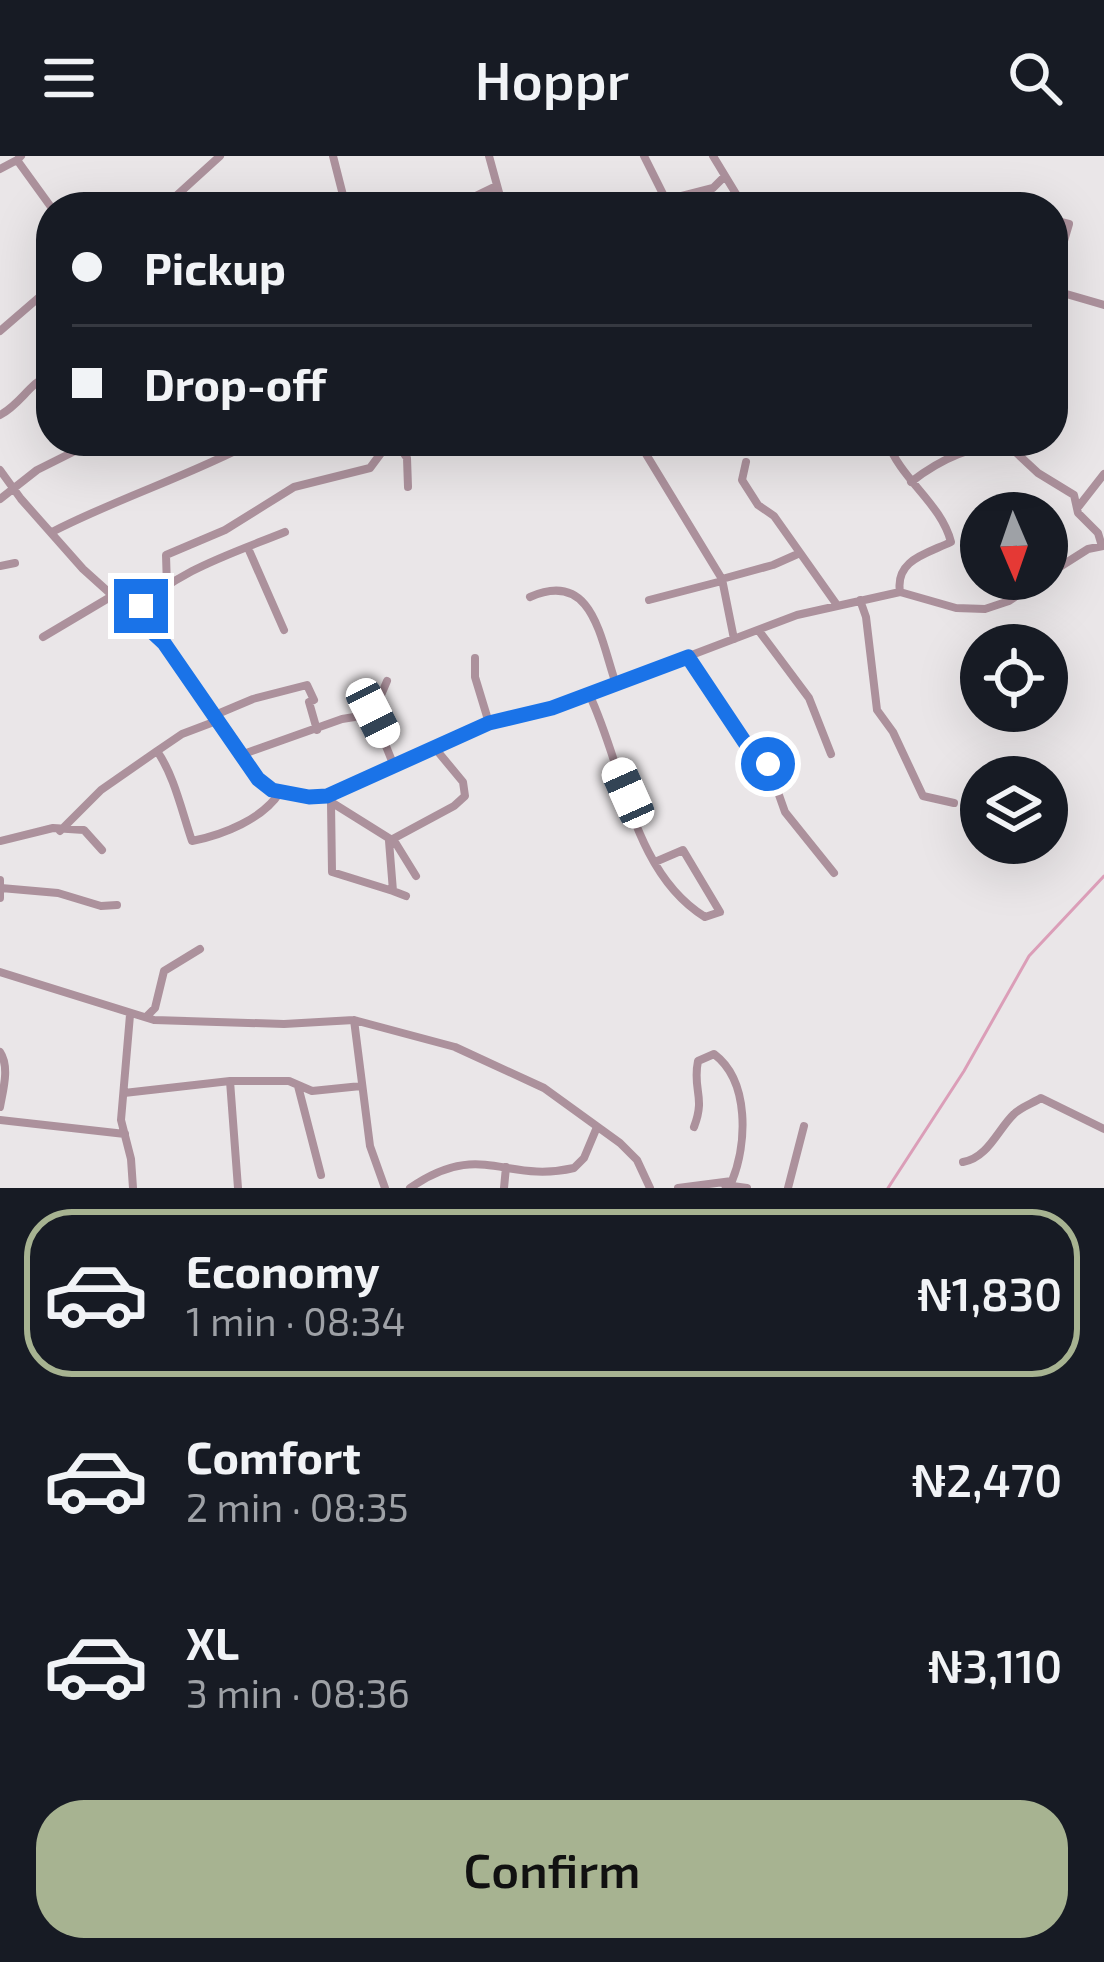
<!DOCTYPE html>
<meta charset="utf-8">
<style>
:root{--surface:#171b24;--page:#242831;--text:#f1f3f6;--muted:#9ea1a6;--line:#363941;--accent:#a7b391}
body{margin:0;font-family:"Exo 2",sans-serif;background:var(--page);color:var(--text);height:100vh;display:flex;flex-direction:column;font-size:45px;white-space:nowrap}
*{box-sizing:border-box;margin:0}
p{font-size:39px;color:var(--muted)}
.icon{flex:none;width:66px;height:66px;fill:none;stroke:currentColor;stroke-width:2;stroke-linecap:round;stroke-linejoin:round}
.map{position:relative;height:1032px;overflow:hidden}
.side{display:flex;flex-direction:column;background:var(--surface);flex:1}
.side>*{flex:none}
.guide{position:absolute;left:36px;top:36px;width:1032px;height:264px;border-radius:48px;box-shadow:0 12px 48px #0002;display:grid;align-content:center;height:264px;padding:0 36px;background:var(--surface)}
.needle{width:78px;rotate:178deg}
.fabs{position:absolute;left:960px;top:336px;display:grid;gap:24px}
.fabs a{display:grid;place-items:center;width:108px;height:108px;border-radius:50%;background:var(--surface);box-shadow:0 12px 48px #0002;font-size:60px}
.end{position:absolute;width:54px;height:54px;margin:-27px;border:15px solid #1a73e8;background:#fff;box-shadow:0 0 0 6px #fff}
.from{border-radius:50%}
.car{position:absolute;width:36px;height:72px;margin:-36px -18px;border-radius:15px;box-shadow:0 0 9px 3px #0007;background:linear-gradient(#fff 24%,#345 0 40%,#fff 0 76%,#345 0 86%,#fff 0)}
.guide b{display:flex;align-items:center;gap:42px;height:114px;font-size:45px}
.guide b+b{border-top:3px solid var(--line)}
.guide i{width:30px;height:30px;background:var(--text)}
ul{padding:21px 0 0;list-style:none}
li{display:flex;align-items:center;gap:36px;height:168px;margin:0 24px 18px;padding:0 12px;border:6px solid transparent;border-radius:48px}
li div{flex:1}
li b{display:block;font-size:45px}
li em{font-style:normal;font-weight:600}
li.current{border-color:var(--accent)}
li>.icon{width:108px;height:108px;stroke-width:1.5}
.cta{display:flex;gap:24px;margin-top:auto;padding:24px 36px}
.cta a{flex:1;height:138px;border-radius:48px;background:var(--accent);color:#111;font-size:48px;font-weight:600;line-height:138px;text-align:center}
header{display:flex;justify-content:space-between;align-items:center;height:156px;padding:0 36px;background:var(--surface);font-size:54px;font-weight:600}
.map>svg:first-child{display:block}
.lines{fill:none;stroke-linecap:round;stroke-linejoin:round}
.stream{stroke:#db9eb8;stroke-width:3}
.minor{stroke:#ac919c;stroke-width:8}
.route{stroke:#1a73e8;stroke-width:15}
</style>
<header><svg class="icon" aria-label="menu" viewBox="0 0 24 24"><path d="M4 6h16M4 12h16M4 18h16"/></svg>Hoppr<svg class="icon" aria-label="search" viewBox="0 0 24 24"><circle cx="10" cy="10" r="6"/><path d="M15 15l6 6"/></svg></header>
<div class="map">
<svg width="1104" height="1032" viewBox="0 0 1104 1032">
<rect width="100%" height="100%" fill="#eae6e8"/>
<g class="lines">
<!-- stream -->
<path class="stream" d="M 888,1032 L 964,915 L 1029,800 L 1104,720"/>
<!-- minor -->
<path class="minor" d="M 21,0 L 17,4 L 51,51
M 333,0 L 346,51
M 489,0 L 503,51
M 644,0 L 666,44 L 713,32 L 725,20
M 713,0 L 744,51
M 0,13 L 17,4
M 164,51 L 220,0
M 453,51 L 496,30
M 1053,64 L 1069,68 L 1053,122
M 1053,124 L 1056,135 L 1104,149
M 0,175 L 51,131
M 0,259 C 21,248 29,227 51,218
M 395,285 L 407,302 L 408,331
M 638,285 L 722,423 L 734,483
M 887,285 C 901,324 941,347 951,386 C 926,398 895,404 900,436
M 746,306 L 742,324 L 758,349 L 774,360 L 837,449
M 0,314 L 21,343 L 83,413 L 164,486 L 258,623 L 280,636 L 327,640 L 489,567 L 552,552 L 797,459 L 900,436 L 956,452 L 985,453 L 1009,445 L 1041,423
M 911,326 C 939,304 971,289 1007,288 L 1038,317 L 1074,339 L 1078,357 L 1098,377 L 1102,390
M 0,343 L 37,314 L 95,285
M 1079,350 L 1104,318
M 52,376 C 118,342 189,320 255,285
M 248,392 L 284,474
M 0,410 L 15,407
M 1047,419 L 1088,393 L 1103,390
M 722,423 L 773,409 L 800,397
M 167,431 L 166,399 L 225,374 L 294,331 L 370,312 L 390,285
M 530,441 C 593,413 600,482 616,528
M 649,444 L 722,425
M 860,444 L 866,461 L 877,554 L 893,576 L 923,640 L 954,647
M 133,458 C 174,415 231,398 285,376
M 759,475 L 809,542 L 831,598
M 43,481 L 112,440
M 688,501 L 724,560 L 754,600 L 768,608 L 785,656 L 834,717
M 475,502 L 475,521 L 489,567
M 589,538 C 624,611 632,716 705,761 L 720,756 L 683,694 L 655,706
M 373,558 L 394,610
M 215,559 L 253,543 L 307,529 L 314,544 L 309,546 L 317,574
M 219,564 L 182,578 L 157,595 C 174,619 182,656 192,685 C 223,679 263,663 280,636
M 238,600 L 342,563 L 373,558 L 387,525
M 331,646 L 395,686 L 416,720
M 331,647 L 332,716 L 393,735
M 60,675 L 101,634 L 157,595
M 0,685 L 53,672 L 84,674 L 102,694
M 0,724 L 0,742
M 1,732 L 58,737 L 101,750 L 117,749
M 406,740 L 393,735 L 389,685 L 454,650 L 465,640 L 463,626 L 434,591
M 0,816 L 154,864 L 284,868 L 354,864 L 455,891 L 544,932 L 620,987 L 637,1004 L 650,1032
M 130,859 L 121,964 L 131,1003 L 133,1032
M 146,861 L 155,852 L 164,815 L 200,793
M 354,864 L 370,990 L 385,1032
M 0,896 C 10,911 3,934 0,951
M 298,930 L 321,1019
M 124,937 L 230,925
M 0,964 L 125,978
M 963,1006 C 988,1002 998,973 1014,958 C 1021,951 1033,947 1041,942 L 1104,973
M 725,1029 L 747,1032
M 238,1032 L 230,925 L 289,925 L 312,935 L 361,930
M 410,1032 C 481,983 504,1028 574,1012 L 584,1002 L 597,971
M 504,1032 L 506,1011
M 678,1032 L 732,1025 C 747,988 750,925 714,898 L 698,905 C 692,934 706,940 694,971
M 788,1032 L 804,970"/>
</g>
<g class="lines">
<!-- route -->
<path class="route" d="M 141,450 L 133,458 L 164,487 L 258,623 L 272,634 L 309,641 L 327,640 L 489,567 L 552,552 L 688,501 L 754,600 L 768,608"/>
</g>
</svg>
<div class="fabs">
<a><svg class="needle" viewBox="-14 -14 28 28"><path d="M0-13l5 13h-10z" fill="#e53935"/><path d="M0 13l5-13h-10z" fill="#9ea1a6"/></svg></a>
<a><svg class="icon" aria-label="locate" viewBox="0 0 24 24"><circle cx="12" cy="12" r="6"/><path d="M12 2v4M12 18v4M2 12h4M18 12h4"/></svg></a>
<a><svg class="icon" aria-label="layers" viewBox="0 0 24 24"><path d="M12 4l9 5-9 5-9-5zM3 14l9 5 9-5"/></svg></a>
</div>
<i class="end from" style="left:768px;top:608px"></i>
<i class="end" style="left:141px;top:450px"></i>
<i class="car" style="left:373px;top:557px;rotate:153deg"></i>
<i class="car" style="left:628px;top:637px;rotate:336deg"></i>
<div class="guide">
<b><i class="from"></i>Pickup</b>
<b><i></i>Drop-off</b>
</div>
</div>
<section class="side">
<ul>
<li class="current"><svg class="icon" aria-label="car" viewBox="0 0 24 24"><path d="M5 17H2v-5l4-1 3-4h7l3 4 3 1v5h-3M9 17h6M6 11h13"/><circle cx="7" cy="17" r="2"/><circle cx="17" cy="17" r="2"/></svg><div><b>Economy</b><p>1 min · 08:34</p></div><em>₦1,830</em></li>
<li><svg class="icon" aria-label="car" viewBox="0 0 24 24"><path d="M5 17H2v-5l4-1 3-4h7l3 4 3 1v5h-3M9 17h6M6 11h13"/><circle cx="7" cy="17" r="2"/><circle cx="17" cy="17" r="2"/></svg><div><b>Comfort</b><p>2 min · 08:35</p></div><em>₦2,470</em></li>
<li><svg class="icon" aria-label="car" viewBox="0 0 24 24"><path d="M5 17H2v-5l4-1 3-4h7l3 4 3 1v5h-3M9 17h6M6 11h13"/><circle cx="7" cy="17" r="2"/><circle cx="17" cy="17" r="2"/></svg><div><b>XL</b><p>3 min · 08:36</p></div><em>₦3,110</em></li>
</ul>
<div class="cta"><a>Confirm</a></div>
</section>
